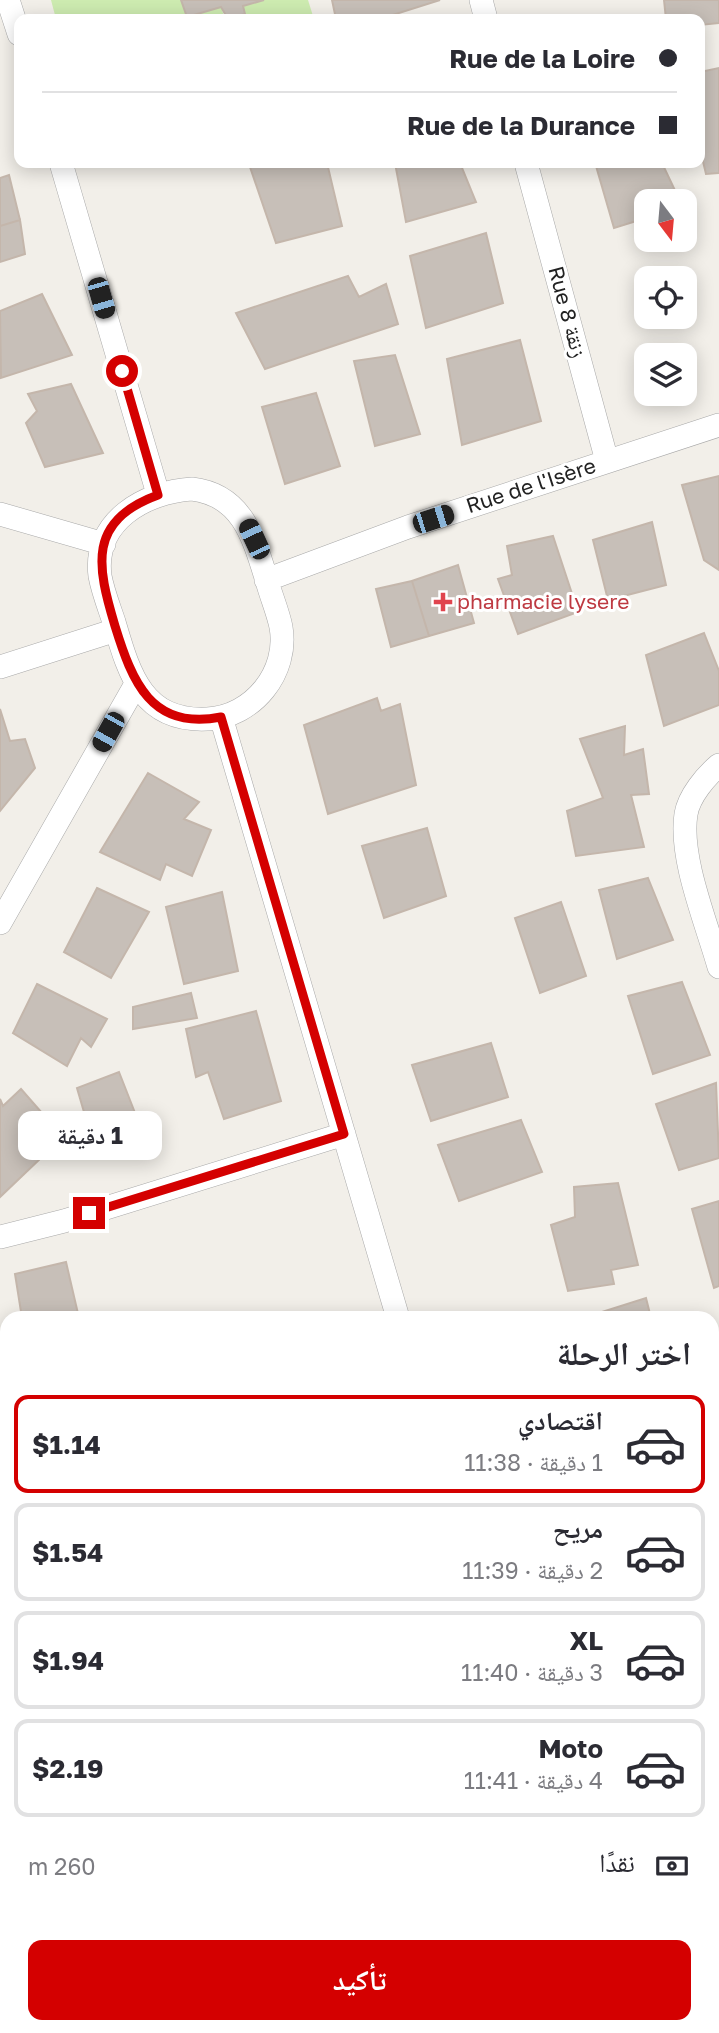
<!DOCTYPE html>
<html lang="ar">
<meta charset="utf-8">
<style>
:root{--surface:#fff;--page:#f2f2f3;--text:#2b2b33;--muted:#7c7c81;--line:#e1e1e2;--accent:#d40000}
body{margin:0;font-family:"Golos Text","Noto Naskh Arabic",sans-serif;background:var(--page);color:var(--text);direction:rtl;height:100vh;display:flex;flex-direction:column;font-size:26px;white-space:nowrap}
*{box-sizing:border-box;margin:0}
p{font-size:23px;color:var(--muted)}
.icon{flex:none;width:38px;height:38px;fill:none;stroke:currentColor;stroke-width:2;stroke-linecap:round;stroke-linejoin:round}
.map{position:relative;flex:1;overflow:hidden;direction:ltr}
.drawer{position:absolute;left:0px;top:1311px;width:719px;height:723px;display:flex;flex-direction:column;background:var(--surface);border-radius:21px 21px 0 0;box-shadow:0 4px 18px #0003;direction:rtl}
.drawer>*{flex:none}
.hud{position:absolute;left:14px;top:14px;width:691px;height:154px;border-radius:14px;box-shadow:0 4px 18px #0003;direction:rtl;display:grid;align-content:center;height:154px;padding:0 28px;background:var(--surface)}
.needle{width:46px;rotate:164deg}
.tools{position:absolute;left:634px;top:189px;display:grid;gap:14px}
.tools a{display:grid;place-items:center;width:63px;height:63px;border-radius:14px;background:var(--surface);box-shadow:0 4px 18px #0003;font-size:35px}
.end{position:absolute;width:32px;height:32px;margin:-16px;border:9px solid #d40000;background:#fff;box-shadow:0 0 0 4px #fff}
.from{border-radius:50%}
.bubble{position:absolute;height:49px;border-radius:14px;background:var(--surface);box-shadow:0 4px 18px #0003;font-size:23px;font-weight:700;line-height:49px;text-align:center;direction:rtl}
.car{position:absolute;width:21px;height:42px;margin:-21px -10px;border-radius:9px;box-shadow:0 0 5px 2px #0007;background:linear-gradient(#222 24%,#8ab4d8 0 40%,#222 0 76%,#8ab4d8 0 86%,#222 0)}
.hud b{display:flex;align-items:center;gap:24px;height:66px;font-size:26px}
.hud b+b{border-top:2px solid var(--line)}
.hud i{width:18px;height:18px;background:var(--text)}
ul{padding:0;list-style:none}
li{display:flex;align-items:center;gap:21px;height:98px;margin:0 14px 10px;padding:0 14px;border:4px solid var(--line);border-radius:14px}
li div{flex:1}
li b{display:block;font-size:26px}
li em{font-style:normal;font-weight:700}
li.current{border-color:var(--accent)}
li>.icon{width:63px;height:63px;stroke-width:1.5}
h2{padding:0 28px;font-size:32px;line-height:84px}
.pay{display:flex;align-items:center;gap:18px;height:77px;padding:0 28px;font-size:26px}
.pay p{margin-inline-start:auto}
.cta{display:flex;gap:14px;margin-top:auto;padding:14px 28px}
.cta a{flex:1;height:80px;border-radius:14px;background:var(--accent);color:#fff;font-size:28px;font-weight:700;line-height:80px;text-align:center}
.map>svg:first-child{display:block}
.grass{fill:#cdebb0}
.building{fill:#c7bfb8;stroke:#c4b6ab;stroke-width:2}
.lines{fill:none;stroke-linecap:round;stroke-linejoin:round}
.minor-casing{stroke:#a9a9a9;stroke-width:24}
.minor{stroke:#fff;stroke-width:23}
.route{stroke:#d40000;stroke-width:9}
.health-dot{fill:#e0444e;stroke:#fff;stroke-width:2.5}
.labels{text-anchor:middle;stroke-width:6;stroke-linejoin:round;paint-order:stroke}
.street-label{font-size:21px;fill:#222;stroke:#fff}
.health-label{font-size:21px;fill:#be3a42;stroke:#fff;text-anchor:start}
</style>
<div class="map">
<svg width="719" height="2033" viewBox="0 0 719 2033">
<rect width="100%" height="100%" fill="#f2efe9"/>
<!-- grass -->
<path class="grass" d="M 51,0 L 181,0 L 187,17 L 221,7 L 225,19 L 56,19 Z
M 264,0 L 308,0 L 313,16 L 302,19 L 228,19 L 245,14 L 243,6 Z"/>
<!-- building -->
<path class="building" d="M 181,0 L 264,0 L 243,6 L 245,14 L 228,19 L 221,7 L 187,17 Z
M 332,0 L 440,0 L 380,19 L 336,19 Z
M 664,0 L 719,0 L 719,23 L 700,25 L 700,19 L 666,19 Z
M 719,68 L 719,173 L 706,174 L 700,149 L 700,72 Z
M 269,163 L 327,163 L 342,226 L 276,243 L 250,167 Z
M 395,163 L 460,163 L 476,202 L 406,222 Z
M 608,163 L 662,163 L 680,201 L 646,201 L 646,218 L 614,228 L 596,166 Z
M 9,175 L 20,220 L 0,226 L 0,178 Z
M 20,220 L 25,254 L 0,262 L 0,226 Z
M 486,233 L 503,303 L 426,328 L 410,256 Z
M 348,276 L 359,297 L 386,284 L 398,324 L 265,369 L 236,313 Z
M 42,294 L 72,355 L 1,378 L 0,311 Z
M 520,340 L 541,421 L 462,445 L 447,359 Z
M 395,355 L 420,434 L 375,446 L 354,361 Z
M 71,384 L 103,453 L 45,467 L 26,423 L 37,411 L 28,394 Z
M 316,393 L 340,466 L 285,484 L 262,407 Z
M 719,476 L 719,570 L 704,560 L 682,485 Z
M 652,522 L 666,585 L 608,600 L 593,540 Z
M 553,536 L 578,612 L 518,634 L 498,579 L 512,575 L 507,546 Z
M 458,565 L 474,623 L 429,636 L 412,581 Z
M 412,581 L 429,636 L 391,647 L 376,589 Z
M 704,633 L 719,671 L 719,705 L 664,726 L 646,655 Z
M 377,698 L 381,711 L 400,704 L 416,785 L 328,814 L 304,725 Z
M 0,709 L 10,741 L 25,739 L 35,768 L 0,811 Z
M 625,726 L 624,755 L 643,749 L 649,794 L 631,795 L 644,847 L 576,856 L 567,811 L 603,798 L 580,739 Z
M 148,773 L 199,802 L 184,819 L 211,830 L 192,876 L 166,864 L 160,880 L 100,852 Z
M 427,828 L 446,896 L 384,918 L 362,846 Z
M 648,878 L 673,940 L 617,959 L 599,890 Z
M 97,888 L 149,912 L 111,978 L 64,952 Z
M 222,892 L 238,971 L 184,984 L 166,907 Z
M 561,902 L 586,976 L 540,993 L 515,918 Z
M 682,982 L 710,1055 L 653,1074 L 628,996 Z
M 37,984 L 107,1019 L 91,1047 L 81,1038 L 67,1066 L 13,1033 Z
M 191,993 L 197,1018 L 133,1029 L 133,1007 Z
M 256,1011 L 281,1101 L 224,1119 L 208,1072 L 196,1077 L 186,1029 Z
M 491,1043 L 508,1097 L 431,1121 L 412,1065 Z
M 119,1072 L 146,1141 L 96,1153 L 77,1088 Z
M 716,1083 L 719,1158 L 679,1170 L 656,1104 Z
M 21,1089 L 63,1137 L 0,1197 L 0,1099 L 3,1106 Z
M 521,1120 L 542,1172 L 459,1201 L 438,1145 Z
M 618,1183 L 638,1265 L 611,1270 L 614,1284 L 568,1291 L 551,1225 L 575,1217 L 574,1187 Z
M 719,1201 L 719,1286 L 714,1288 L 692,1209 Z
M 66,1262 L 79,1318 L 22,1318 L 15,1274 Z
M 646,1298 L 651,1318 L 583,1318 Z
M 7,1657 L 7,1708 L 0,1687 L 0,1659 Z
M 719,1712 L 719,1857 L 712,1859 L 712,1714 Z
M 186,2026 L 261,2026 L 264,2033 L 188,2033 Z
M 475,2026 L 554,2026 L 554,2028 L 537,2033 L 477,2033 Z"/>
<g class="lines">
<!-- minor casing -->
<g class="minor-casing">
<path id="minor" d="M 8,0 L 19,34
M 481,0 L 486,19
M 61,163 L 158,494
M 526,163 L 607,461
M 192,489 C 243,495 254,539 267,581 C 271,596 278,612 281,627 C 289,672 253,717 207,719 C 142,722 129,673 114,622 C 109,607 103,592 100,576 C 93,521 145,492 192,489 Z
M 0,514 L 104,544
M 266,580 L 408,527 L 719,425
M 0,667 L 116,630
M 221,717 L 398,1318
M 719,765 C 706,776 689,796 686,814 C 679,858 707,924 719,967
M 0,923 L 136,684
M 0,1237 L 64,1221 L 344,1134
M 712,1597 L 719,1595
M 0,1841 L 7,1839
M 0,1927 L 7,1947
M 35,2026 L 37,2033
M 600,2026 L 602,2033"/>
</g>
<!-- minor -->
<use href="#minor" class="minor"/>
</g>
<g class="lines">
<!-- route -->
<path class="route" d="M 89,1213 L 344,1134 L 221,717 C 151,731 132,681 115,626 C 97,566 87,521 158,495 L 122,371"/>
</g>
<!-- markers -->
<path class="health-dot" d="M439.5 591.5h7v7h7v7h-7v7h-7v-7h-7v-7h7z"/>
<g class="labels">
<!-- street labels -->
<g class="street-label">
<text transform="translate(567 312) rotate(75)" y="7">Rue 8 زنقة</text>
<text transform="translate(531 486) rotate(-18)" y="7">Rue de l'Isère</text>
</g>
<!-- health labels -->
<g class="health-label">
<text x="457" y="609">pharmacie lysere</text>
</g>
</g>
</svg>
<div class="tools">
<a><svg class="needle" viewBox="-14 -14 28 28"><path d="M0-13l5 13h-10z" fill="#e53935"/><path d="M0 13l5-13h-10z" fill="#7c7c81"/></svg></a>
<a><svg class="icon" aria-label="locate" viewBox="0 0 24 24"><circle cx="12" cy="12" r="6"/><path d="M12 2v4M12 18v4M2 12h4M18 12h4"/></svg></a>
<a><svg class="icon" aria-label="layers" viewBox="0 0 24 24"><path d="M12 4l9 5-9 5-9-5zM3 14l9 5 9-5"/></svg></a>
</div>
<i class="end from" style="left:122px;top:371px"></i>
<i class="end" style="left:89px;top:1213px"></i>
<div class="bubble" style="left:18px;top:1111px;width:144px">1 دقيقة</div>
<i class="car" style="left:101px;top:298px;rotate:164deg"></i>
<i class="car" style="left:433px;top:519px;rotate:72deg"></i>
<i class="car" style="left:254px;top:539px;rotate:335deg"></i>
<i class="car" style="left:108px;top:732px;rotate:209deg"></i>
<div class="hud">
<b><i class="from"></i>Rue de la Loire</b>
<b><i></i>Rue de la Durance</b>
</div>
<section class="drawer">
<h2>اختر الرحلة</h2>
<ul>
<li class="current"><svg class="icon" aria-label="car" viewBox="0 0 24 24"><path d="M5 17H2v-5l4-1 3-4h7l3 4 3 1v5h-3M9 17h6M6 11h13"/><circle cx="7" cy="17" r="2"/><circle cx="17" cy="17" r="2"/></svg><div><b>اقتصادي</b><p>1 دقيقة · 11:38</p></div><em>$1.14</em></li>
<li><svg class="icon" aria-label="car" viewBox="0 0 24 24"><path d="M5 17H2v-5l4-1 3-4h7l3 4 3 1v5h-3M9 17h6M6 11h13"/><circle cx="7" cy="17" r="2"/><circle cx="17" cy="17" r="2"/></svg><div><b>مريح</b><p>2 دقيقة · 11:39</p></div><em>$1.54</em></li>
<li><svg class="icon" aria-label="car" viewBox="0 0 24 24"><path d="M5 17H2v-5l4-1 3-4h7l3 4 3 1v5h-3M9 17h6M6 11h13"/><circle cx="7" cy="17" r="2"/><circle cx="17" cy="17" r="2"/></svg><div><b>XL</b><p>3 دقيقة · 11:40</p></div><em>$1.94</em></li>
<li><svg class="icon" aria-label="car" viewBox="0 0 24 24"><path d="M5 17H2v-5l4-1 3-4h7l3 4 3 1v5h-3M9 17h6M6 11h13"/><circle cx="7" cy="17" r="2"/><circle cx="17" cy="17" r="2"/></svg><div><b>Moto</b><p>4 دقيقة · 11:41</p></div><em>$2.19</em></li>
</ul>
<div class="pay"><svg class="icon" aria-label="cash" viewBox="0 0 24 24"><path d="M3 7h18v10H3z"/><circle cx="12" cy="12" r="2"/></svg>نقدًا<p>260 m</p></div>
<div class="cta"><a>تأكيد</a></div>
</section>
</div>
